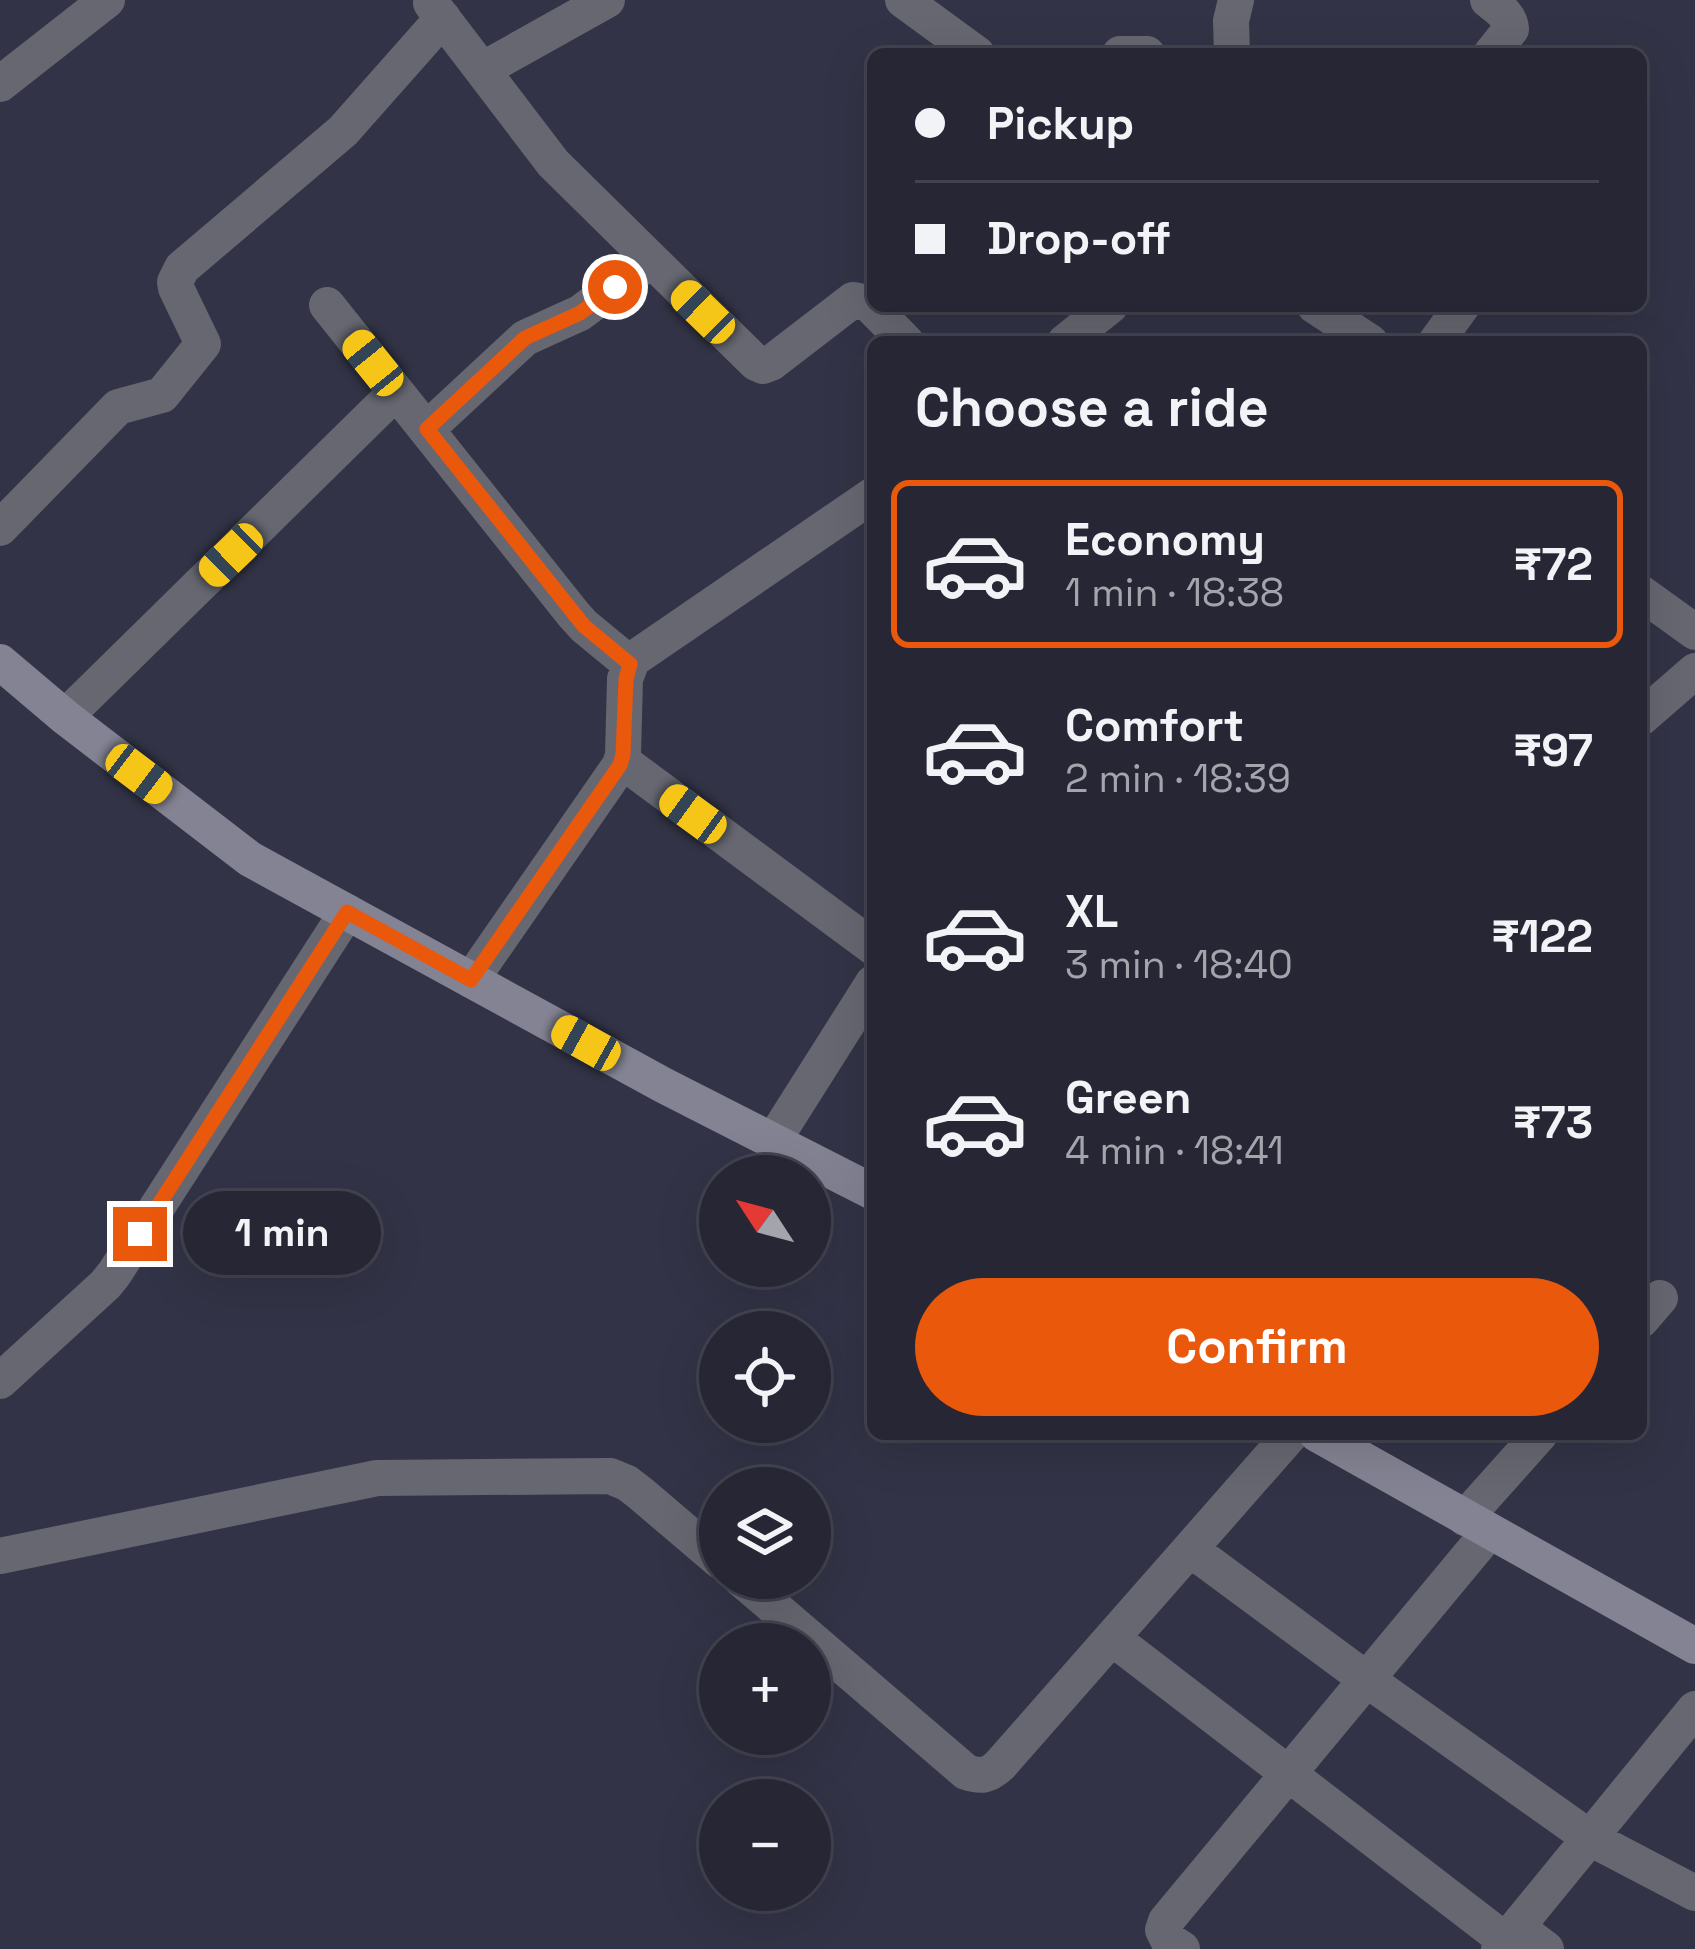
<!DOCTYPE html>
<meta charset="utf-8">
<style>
:root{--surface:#262634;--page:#2e2e3c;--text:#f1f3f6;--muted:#a4a5ac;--line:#42434f;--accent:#ea580c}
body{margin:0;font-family:"Space Grotesk",sans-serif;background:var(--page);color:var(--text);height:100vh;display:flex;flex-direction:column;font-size:45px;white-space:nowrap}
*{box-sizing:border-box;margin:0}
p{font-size:39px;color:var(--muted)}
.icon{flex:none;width:66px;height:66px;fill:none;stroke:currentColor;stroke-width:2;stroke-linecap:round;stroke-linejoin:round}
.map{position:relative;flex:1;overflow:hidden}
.sheet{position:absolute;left:867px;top:336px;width:780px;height:1104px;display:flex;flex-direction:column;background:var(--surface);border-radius:18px;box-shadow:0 12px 48px #0002,0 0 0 3px var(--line)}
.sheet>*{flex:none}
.banner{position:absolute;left:867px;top:48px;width:780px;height:264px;border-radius:18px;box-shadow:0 12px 48px #0002,0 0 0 3px var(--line);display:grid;align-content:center;height:264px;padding:0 48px;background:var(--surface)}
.needle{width:78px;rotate:306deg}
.controls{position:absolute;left:699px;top:1155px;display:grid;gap:24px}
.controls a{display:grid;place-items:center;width:132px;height:132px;border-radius:50%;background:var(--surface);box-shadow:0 12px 48px #0002,0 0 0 3px var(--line);font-size:60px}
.end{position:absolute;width:54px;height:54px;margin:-27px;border:15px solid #ea580c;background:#fff;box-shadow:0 0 0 6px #fff}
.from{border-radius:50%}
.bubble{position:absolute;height:84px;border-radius:42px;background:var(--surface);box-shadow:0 12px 48px #0002,0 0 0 3px var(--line);font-size:39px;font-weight:600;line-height:84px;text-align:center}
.car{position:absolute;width:36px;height:72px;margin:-36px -18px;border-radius:15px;box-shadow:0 0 9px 3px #0007;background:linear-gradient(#f5c518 24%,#345 0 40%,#f5c518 0 76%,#345 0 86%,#f5c518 0)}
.banner b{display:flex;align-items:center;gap:42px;height:114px;font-size:45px}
.banner b+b{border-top:3px solid var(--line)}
.banner i{width:30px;height:30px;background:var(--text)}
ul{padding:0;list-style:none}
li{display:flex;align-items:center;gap:36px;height:168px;margin:0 24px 18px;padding:0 24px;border:6px solid transparent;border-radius:18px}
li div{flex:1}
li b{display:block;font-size:45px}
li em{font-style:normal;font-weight:600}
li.selected{border-color:var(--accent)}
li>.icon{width:108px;height:108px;stroke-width:1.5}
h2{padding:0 48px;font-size:54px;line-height:144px}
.action{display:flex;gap:24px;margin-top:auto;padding:24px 48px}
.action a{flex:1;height:138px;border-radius:72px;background:var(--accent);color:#fff;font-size:48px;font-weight:600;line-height:138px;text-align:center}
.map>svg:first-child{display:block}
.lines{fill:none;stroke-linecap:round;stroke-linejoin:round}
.street{stroke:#676771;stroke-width:36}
.secondary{stroke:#838393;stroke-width:36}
.route{stroke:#ea580c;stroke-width:15}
</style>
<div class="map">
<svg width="1695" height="1949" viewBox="0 0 1695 1949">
<rect width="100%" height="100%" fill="#323346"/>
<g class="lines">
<!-- street -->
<path class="street" d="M 903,0 L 977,54
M 1488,0 C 1498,8 1510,15 1511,29 L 1491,54
M 431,3 L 553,163 L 756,363 L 763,366 L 771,363 L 853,300 L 868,303 L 906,342
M 1120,54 L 1147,54
M 1232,54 L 1231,21 L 1236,0
M 482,70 L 607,0
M 0,84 L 107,0
M 327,305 L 574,615 L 584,626 L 630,664
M 1315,306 L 1370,342
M 1065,342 L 1110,306
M 1436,342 L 1462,306
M 427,429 L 525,338 L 580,313 L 650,261
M 0,528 L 118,407 L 162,395 L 203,344 L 176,288 L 175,282 L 182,268 L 343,131 L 443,18
M 1641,593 L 1695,632
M 65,717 L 396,392
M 1641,718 L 1695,671
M 622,761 L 873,947
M 471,980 L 620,765 L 623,755 L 625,679 L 632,660 L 873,495
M 773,1141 L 873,983
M 1641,1320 L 1660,1298
M 0,1381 L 105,1285 L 114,1274 L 347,912
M 1465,1518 L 1540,1434
M 1190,1549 L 1366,1679 L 1590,1838 L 1695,1893
M 0,1556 L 377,1478 L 610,1476 L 627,1483 L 640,1493 L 720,1561
M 740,1578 L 966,1772 C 981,1777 988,1776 1000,1765 L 1291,1434
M 1112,1638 L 1506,1941
M 1517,1927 L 1546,1949
M 1182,1949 L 1168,1940 L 1163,1930 L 1166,1921 L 1489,1532
M 1499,1949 L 1695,1709"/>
<!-- secondary -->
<path class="secondary" d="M 0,662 L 65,717 L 250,859 L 663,1085 L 873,1192
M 1317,1434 L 1695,1646"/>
</g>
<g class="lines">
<!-- route -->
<path class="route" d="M 140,1234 L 347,912 L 471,980 L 620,765 L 623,755 L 626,679 L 630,664 L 584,626 L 427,429 L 525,338 L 580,313 L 615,287"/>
</g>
</svg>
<div class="controls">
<a><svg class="needle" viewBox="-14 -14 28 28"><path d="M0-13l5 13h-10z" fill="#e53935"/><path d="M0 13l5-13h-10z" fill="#a4a5ac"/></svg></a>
<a><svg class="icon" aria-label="locate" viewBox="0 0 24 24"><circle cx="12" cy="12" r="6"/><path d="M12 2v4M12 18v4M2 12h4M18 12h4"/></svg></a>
<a><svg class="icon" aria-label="layers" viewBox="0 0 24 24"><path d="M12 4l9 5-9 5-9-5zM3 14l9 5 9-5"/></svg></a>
<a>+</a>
<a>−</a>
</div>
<i class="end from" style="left:615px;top:287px"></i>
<i class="end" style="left:140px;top:1234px"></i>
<div class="bubble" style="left:183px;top:1191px;width:198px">1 min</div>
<i class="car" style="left:703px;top:312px;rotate:314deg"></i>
<i class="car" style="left:373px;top:363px;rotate:321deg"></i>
<i class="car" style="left:231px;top:555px;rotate:226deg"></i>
<i class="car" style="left:139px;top:774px;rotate:127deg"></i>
<i class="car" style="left:693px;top:814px;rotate:306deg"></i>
<i class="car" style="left:586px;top:1043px;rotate:299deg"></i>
<div class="banner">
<b><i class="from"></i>Pickup</b>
<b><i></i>Drop-off</b>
</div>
<section class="sheet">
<h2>Choose a ride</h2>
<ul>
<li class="selected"><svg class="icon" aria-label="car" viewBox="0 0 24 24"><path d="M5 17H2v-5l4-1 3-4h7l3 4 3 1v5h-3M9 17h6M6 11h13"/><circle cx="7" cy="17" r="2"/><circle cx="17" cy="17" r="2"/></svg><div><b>Economy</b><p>1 min · 18:38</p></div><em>₹72</em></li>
<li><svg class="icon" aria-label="car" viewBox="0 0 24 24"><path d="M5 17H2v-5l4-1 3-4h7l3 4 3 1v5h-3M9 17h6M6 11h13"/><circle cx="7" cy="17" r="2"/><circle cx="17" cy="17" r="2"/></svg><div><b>Comfort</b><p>2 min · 18:39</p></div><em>₹97</em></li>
<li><svg class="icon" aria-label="car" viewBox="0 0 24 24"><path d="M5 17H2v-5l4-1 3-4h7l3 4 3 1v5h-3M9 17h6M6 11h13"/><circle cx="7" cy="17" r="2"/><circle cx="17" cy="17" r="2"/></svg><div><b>XL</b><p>3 min · 18:40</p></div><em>₹122</em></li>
<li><svg class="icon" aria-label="car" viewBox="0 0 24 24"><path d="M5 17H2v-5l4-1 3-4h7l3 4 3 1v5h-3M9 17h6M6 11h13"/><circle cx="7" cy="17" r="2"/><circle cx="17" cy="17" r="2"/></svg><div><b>Green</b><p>4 min · 18:41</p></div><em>₹73</em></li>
</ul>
<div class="action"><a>Confirm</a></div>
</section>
</div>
